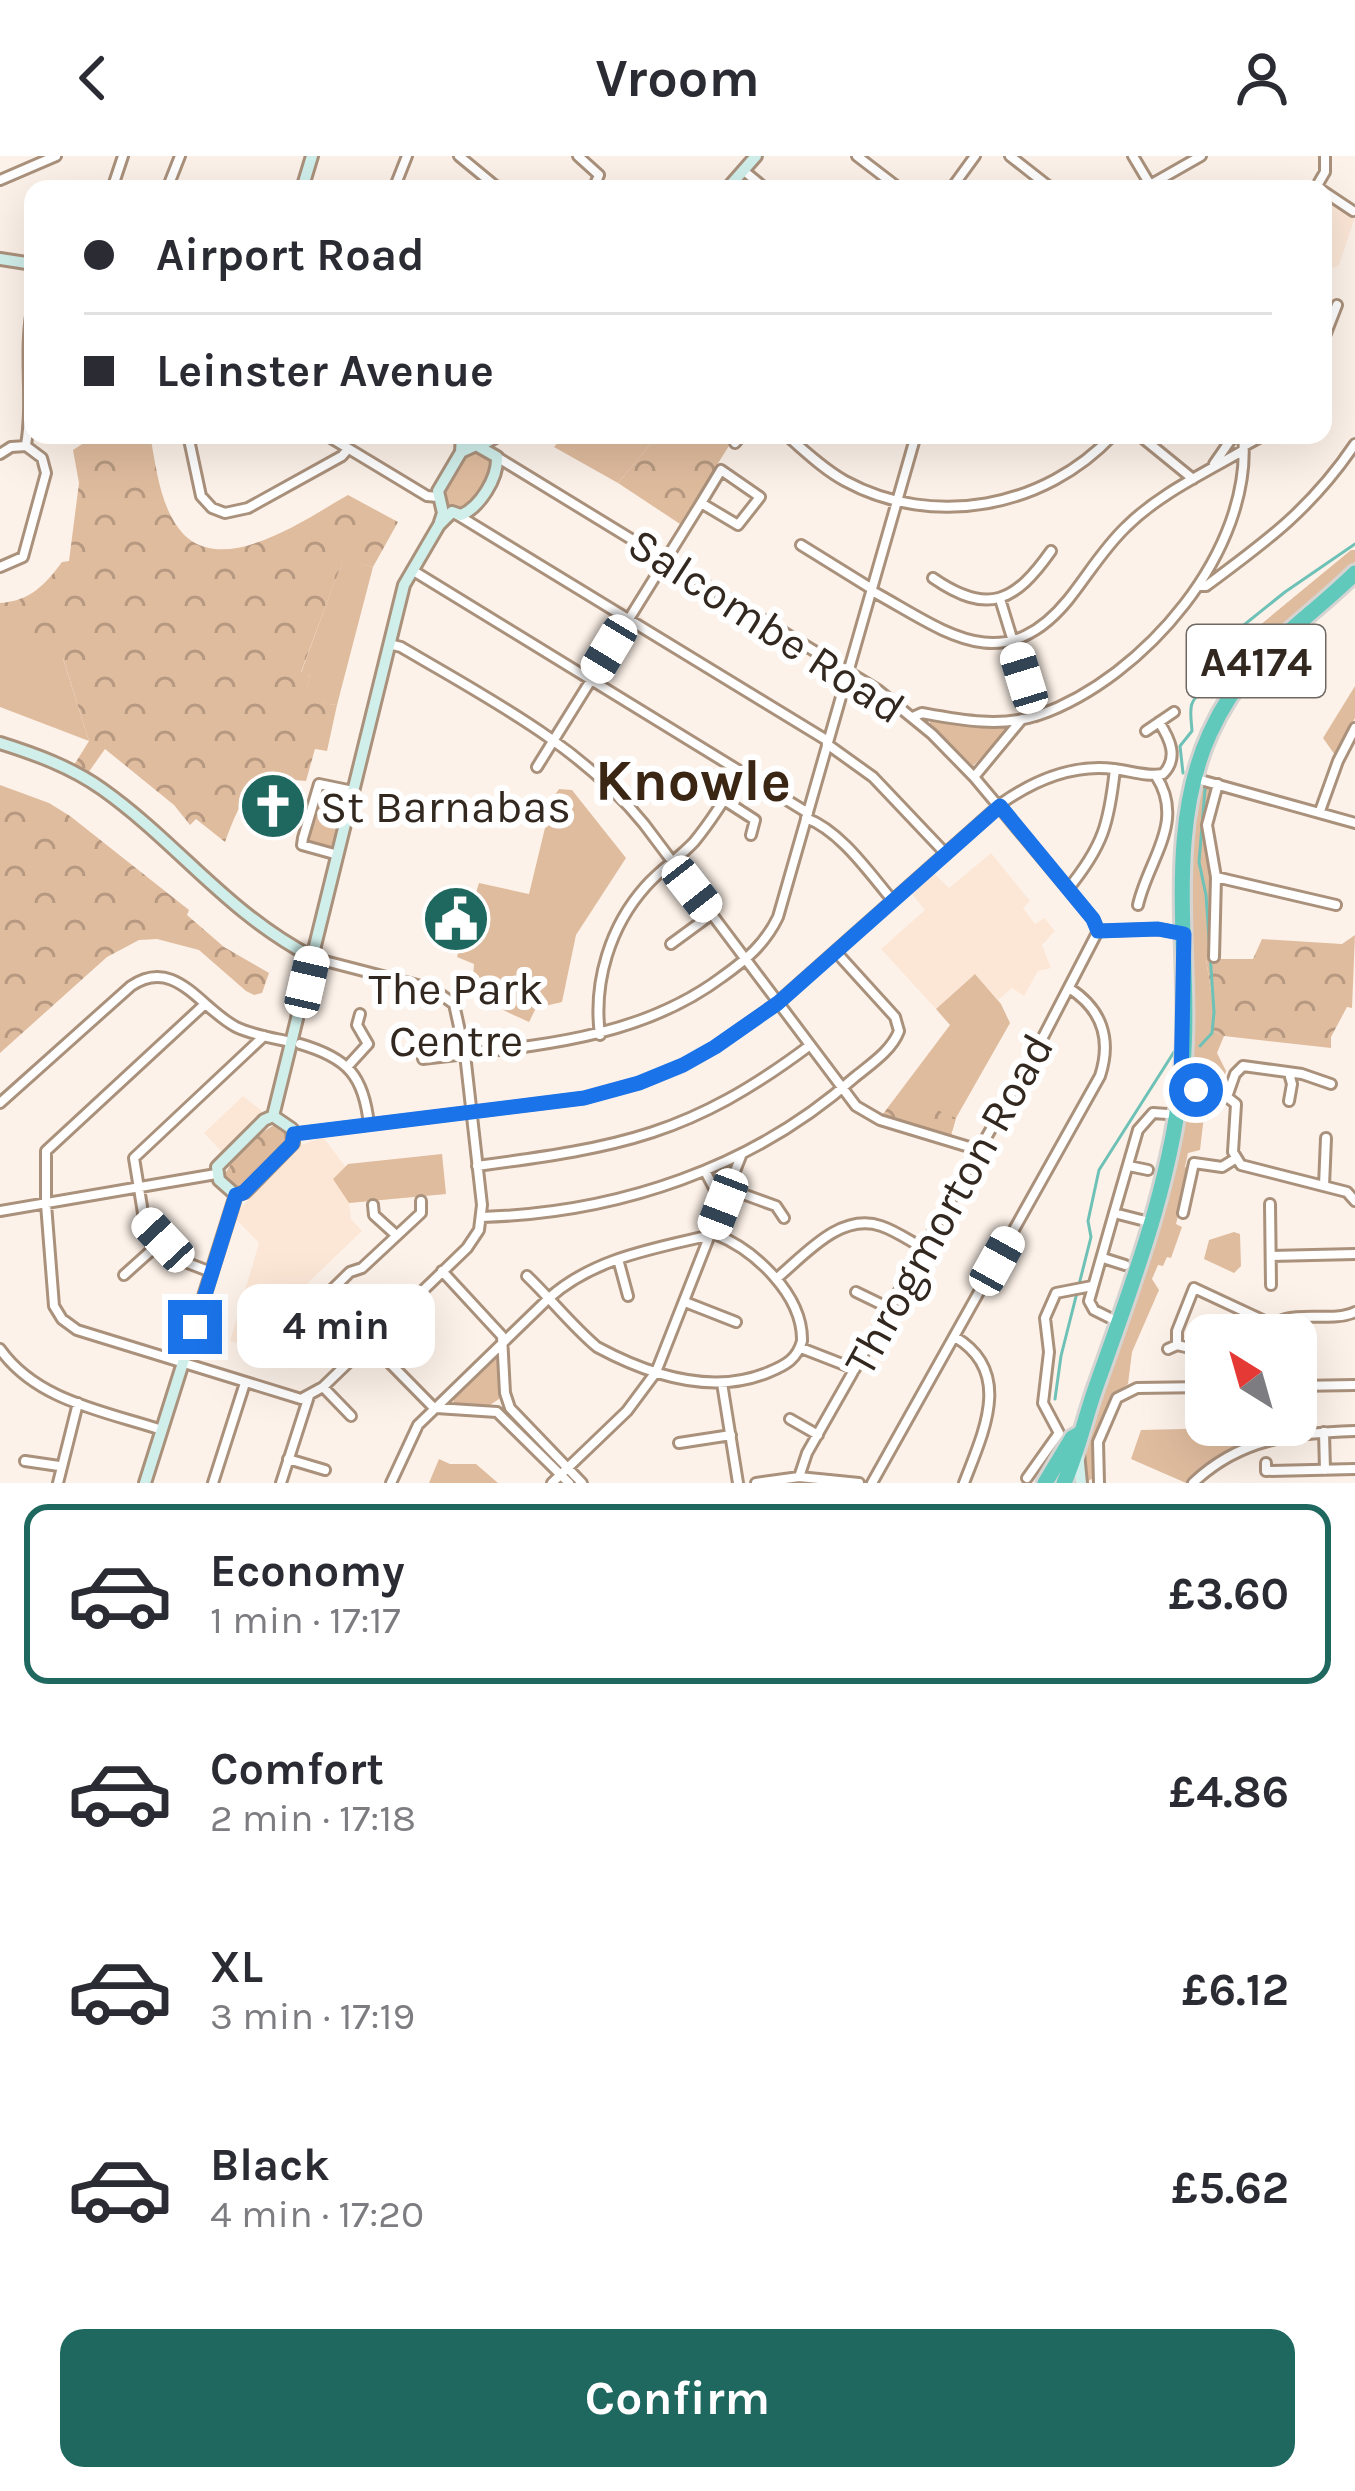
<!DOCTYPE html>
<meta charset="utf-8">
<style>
:root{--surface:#fff;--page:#f7f7f7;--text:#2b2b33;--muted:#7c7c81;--line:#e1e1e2;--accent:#1f685f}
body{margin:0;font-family:Karla,sans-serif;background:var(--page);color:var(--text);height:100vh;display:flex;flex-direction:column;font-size:45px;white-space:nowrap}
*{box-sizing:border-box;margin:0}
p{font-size:39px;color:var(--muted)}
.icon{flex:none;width:66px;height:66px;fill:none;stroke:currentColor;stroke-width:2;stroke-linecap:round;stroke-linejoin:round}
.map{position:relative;height:1327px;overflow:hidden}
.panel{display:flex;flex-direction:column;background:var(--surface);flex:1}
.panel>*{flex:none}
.banner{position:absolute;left:24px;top:24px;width:1308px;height:264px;border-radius:24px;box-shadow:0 12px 48px #0002;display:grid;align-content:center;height:264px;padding:0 60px;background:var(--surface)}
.needle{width:78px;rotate:323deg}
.tools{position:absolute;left:1185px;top:1158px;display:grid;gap:24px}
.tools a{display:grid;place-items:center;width:132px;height:132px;border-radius:24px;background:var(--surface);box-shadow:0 12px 48px #0002;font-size:60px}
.end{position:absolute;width:54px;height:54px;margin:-27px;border:15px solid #1a73e8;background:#fff;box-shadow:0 0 0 6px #fff}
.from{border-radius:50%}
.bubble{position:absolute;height:84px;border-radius:24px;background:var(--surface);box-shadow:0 12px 48px #0002;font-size:39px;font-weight:700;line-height:84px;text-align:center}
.car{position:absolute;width:36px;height:72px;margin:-36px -18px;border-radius:15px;box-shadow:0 0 9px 3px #0007;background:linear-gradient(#fff 24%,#345 0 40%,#fff 0 76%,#345 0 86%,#fff 0)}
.banner b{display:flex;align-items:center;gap:42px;height:114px;font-size:45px}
.banner b+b{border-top:3px solid var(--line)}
.banner i{width:30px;height:30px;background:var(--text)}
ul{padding:21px 0 0;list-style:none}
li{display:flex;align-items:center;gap:36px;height:180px;margin:0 24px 18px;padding:0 36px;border:6px solid transparent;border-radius:24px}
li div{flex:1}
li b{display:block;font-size:45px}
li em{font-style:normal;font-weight:700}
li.selected{border-color:var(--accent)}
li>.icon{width:108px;height:108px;stroke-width:1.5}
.cta{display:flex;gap:24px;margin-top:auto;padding:24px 60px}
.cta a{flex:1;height:138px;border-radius:24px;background:var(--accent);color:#fff;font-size:48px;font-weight:700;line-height:138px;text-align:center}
header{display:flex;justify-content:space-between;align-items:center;height:156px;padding:0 60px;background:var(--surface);font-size:54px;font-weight:700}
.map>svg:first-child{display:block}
.built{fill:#fce7d7}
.green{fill:#e0bc9e}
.forest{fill:url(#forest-crowns)}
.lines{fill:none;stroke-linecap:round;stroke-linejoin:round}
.stream{stroke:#6ec1b6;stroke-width:3}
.street-casing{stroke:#aa917c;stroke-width:14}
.secondary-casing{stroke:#aa917c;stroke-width:16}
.highway-casing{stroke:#d6d4d2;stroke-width:21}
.street{stroke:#fff;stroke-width:8}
.secondary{stroke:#d0efeb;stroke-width:10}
.highway{stroke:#61c9bc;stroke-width:15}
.route{stroke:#1a73e8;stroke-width:15}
.labels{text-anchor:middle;stroke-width:12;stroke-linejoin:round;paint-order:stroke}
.shield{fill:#fff;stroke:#706862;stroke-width:3}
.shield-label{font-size:42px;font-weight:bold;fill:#32281f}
.street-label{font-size:45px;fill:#32281f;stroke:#fff}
.poi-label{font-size:45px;fill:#32281f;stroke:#fff;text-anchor:start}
.district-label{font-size:57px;font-weight:bold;fill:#3b2614;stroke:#fff}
</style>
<header><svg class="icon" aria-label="back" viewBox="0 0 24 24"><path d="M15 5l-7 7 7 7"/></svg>Vroom<svg class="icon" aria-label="person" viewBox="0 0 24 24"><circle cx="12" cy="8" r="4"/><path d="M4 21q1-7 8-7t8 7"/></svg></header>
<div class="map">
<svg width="1355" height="1327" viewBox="0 0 1355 1327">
<defs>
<pattern id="forest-crowns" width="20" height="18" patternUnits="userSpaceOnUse" patternTransform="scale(3)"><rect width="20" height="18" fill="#e0bc9e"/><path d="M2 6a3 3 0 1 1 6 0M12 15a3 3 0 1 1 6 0" fill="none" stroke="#b69980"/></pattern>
</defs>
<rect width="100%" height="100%" fill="#fdf2e9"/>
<!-- built -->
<path class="built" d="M 1323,39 L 1355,61 L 1339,109 L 1333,112 L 1323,110 Z
M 991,697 L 1030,745 L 1023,752 L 1035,768 L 1044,762 L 1055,775 L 1042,789 L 1051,812 L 1038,815 L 1024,840 L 1012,832 L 998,844 L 975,818 L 936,853 L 881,793 L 925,754 L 911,737 L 934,717 L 949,732 Z
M 243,940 L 262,955 L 222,996 L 204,977 Z
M 323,981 L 345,1010 L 442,998 L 446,1038 L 349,1047 L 351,1063 L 362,1075 L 243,1189 L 230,1185 L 259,1087 L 236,1063 L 239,1054 L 299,990 Z"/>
<!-- green -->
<path class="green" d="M 565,279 L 658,279 L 618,327 L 554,291 Z
M 478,294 L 491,302 L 493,311 L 478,340 L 463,355 C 450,353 446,348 442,335 L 462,301 Z
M 1351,394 L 1355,394 L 1355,406 L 1342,415 L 1343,419 L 1283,468 L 1240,514 L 1221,496 L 1248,479 Z
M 343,403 L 373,411 L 337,549 L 304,546 L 310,519 L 301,517 Z
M 0,476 L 55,477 L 89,585 L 0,551 Z
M 1355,530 L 1355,562 L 1335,599 L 1323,582 Z
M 930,563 L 961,570 L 1011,572 L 973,610 L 930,568 Z
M 1206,630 L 1213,635 L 1204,675 L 1212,725 L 1211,802 L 1206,803 L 1215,861 L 1211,874 L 1224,880 L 1217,897 L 1226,915 L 1223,925 L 1229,927 L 1224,934 L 1193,927 L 1192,915 L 1189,913 L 1188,711 L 1198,633 Z
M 559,633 L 572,634 L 626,702 L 576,779 L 562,846 L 536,852 L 529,866 L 505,855 L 473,821 L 474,808 L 457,801 L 479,727 L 529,738 L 552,643 Z
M 975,818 L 1001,848 L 1010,867 L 956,962 L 951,979 L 883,958 L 950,869 L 936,853 Z
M 1194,940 L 1206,943 L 1200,994 L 1188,997 L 1185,1011 L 1190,1013 L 1176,1068 L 1182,1071 L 1171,1102 L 1167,1101 L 1163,1110 L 1158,1109 L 1152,1123 L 1159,1134 L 1132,1196 L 1128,1228 C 1099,1246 1092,1290 1093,1322 L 1085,1327 L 1076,1315 L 1164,1060 L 1188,944 Z
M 442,998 L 446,1038 L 349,1047 L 333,1023 L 348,1008 Z
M 1234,1076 L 1240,1078 L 1241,1110 L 1234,1117 L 1204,1103 L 1209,1084 Z
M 496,1200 L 502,1203 L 499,1243 L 490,1249 L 454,1249 L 453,1241 Z
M 1267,1271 L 1269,1278 L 1225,1297 L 1186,1327 L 1131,1303 L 1141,1274 Z
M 439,1303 L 450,1308 L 476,1308 L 498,1327 L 429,1327 Z"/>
<!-- forest -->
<path class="forest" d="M 96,279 L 150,279 C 156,309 159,344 177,370 C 216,428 307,362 348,339 L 398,366 L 373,411 L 343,404 L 301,516 L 310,519 L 305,545 L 337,549 L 327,595 L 315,593 L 306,625 C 250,617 243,639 225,686 L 196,663 L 190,669 L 174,649 L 105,593 L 88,617 L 74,609 L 89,585 L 63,502 L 37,484 L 0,484 L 0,447 C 30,445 45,429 62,406 L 69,405 L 79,327 L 73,294 Z
M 658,279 L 725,279 L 732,285 L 680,368 L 618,327 Z
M 0,629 L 49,647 L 70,660 L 189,754 L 187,759 L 224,791 L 269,817 L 262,837 L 254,839 L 246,835 L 199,794 L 157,783 L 139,784 L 107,801 L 0,897 Z
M 319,629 L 349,637 L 335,695 L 306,686 Z
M 1355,779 L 1352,852 L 1347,851 L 1331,881 L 1331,892 L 1224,880 L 1211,874 L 1215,861 L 1206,803 L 1253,803 L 1262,783 L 1342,788 Z
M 899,938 L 956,962 L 951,979 L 883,958 Z
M 278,968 L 287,974 L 287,988 L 244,1030 L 234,1032 L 224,1022 C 226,1008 265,970 278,968 Z"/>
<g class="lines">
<!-- stream -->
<path class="stream" d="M 1183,617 L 1180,590 L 1192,575 C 1191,557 1186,544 1205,535 L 1207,523 L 1202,514 L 1219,489 L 1285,436 L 1355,388
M 1200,890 L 1212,877 L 1214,856 L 1206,739 L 1199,706 L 1205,633
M 1055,1243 L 1061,1200 L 1091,1081 L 1088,1065 L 1099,1014 L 1174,896"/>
<!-- street casing -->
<g class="street-casing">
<path id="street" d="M 459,0 L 499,33
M 578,0 L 599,19 L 593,33
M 857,0 L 900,33
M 1010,0 L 1052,33
M 1133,0 L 1152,32
M 744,15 L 766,33
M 0,24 L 56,0
M 112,33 L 123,0
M 167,33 L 180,0
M 394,33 L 407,0
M 951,33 L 975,0
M 1143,33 L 1201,0
M 1315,33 L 1325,16 L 1325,0
M 1323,35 L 1353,55
M 1323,185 L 1337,149
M 188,279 L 201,340 L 212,352 L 225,357 L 248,352 L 342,300 L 348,293
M 326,279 L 427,340 L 438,341
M 786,279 C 805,295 823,313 845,325 C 933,373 1045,352 1113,279
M 1139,279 L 1193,323
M 735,287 L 742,279
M 26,289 C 34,242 23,196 33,148
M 1244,290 L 1264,279
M 0,298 L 11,291 L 26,290 L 42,302 L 46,317 L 23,401 L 0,411
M 497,301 L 878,534 L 932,578 L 974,621 L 1093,763 L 1098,775
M 1214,308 L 1234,279
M 456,358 L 828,585
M 801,389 L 872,433
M 412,414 L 808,657
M 933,422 C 988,460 1015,446 1051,395
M 1199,430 L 1206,430 C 1267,385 1312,352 1355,288
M 872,435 C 941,472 1001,526 1068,444 C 1088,419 1103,393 1126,371 C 1159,338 1203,318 1242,295
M 1000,443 L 1036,560
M 389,488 L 401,491 C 487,542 580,589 644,668 L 856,950 L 880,964 L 979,994
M 913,561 L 922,557 C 960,564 1001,572 1039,559 C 1144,522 1254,394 1243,279
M 1146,575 L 1174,556
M 827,588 L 873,621 L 946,698
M 537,611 L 701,347 L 738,369 L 760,341 L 721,314 L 701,347
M 974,621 L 1022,563
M 1197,623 L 1355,667
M 724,644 L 755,664 L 751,679
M 1320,655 L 1338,605 L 1355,572
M 806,662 C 841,675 870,718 893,745
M 338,699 L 302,689 L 303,682 L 319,628 L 353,635
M 1216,721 L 1336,749
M 1068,733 C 1103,690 1109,668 1115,613
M 1138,749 C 1148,704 1186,666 1156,620
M 1098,775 L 1158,773 L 1180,777
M 671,788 L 712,758
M 1214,801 L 1216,721 L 1207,669 L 1218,628
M 205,848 L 46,995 L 46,1048 L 54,1150 L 62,1163 L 77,1174 L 301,1243 L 323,1231 L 467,1092 L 479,1074 L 482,1049 L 465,898 L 454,848 L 433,833 L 321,804
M 600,879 C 593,826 610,770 646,730 C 660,714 679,702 694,686 C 712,664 727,640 741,616
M 300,888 C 348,902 364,920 369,969
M 423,903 C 527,890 635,886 722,821 C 746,804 765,788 778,761 L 916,279
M 347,911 L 368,888 L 357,869 L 360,858
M 1182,931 L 1227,941 L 1236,948 L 1233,996 L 1241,1009 L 1347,1036 L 1355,1045
M 1227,941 L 1235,918 L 1243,910 L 1302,918 L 1331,928
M 1289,945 L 1292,928 L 1290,921
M 0,947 L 131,830 C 175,800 200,852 236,871 C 252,879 273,882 291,886
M 294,978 L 584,942 L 639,927 L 683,909 L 715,891 L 777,847 L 1002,647 C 1035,624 1073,608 1114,613 C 1131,615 1146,621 1163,618 C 1179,602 1170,583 1159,566
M 477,1010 C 621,991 690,979 809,890
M 1129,1010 L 1148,1014
M 705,1015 L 722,1047
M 1324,1030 L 1326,982
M 729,1033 L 776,1050 L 784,1062
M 1270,1048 L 1271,1129
M 373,1049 L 374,1059 L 396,1079
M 0,1055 L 216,1018
M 1114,1057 L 1138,974 L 1153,957 L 1167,958
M 1183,1057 L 1194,1007 L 1222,1011 L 1235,1003
M 482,1061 C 618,1057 753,1012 855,921 C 871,908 892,894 899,875 L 895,861 L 836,796
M 1271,1100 L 1355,1098
M 1103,1102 L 1125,1109
M 618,1103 L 628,1140
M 442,1115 L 502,1180 L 505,1237 L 510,1252 L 582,1327
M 211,1116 L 185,1106 L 144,1063 L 134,1002 L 264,880
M 124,1119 L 163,1084
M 776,1123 C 805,1099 840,1056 881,1070 C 896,1075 910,1085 923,1092
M 856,1136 L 889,1152
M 325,1141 L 434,1252
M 685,1146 L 736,1166
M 1120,1167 L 1094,1154 L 1089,1145 L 1114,1057 L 1153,1067
M 287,1178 L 350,1116 L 362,1112 L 421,1057 L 421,1045
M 1265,1179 C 1280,1148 1328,1169 1355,1156
M 955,1181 C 1014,1216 983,1277 964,1327
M 1177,1189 L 1190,1192
M 801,1192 L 855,1213
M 0,1193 C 37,1245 104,1255 162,1274
M 1168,1193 L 1177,1189 L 1177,1175 L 1194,1132 L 1271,1168
M 722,1227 L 738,1327
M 1296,1230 L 1355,1229
M 323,1231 L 351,1260
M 436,1252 L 497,1256 L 569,1327
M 790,1263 L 818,1279
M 1324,1276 L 1325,1314
M 679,1287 L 731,1279
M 288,1303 L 325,1314
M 25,1305 L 59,1310
M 1266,1307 L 1266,1315 L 1355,1313
M 799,1321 L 807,1297 L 1041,885 L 1098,775
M 1027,1322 L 1059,1277 L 1043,1247 L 1049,1196 L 1045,1162 L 1056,1137 L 1092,1130
M 58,1327 L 78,1247
M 213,1327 L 245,1227
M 281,1327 L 309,1240
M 391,1327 L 418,1269 L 549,1142 C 595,1101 657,1092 715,1078 C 755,1094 803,1139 802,1185 C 797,1203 786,1209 769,1216 C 712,1240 649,1219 597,1191 C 572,1170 551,1143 527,1120
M 552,1327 L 627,1255 L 656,1216 L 741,1000
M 756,1327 L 799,1321 L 859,1327
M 872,1327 L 1100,920 C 1112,883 1102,853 1069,832
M 1099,1327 L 1098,1286 L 1117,1242 L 1137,1232 L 1206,1231
M 1193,1327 C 1240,1282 1293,1277 1355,1275"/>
</g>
<!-- secondary casing -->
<g class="secondary-casing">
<path id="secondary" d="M 302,33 L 312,0
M 727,33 L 756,0
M 0,103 L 33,108
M 479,290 L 499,279
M 452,356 L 461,359 C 480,351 498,322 497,301 L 476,289 L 461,296
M 440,366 L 443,357 L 438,335 L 461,296 L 462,279
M 0,587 C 35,598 71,611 102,633 C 178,687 226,756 312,801
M 273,960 L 404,429 L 439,369 L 452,356
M 236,1039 L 245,1036 L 293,987 L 292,973 L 273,960
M 236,1039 L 219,1024 L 217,1011 L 264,964 L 273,960
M 1078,1297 L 1081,1327
M 145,1327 L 236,1039"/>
</g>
<!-- highway casing -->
<g class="highway-casing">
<path id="highway" d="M 1045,1327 L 1072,1282 L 1079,1278
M 1064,1327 C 1079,1293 1085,1260 1098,1225 C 1135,1121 1173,1021 1183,910 C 1192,801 1163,680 1210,577 C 1245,499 1298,473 1355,417"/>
</g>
<!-- street -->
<use href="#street" class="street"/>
<!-- secondary -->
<use href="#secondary" class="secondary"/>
<!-- highway -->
<use href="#highway" class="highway"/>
</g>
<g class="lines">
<!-- route -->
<path class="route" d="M 195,1171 L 236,1039 L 243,1037 L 292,988 L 294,978 L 584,942 L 639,927 L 683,909 L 715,891 L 778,847 L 1000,650 L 1093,763 L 1098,775 L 1158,773 L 1184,778 L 1181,931 L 1196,934"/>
</g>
<!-- icons -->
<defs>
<g id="church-disc" transform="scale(3.45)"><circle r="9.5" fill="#1f685f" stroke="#fff"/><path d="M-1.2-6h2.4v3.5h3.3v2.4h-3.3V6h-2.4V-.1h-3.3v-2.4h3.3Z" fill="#fff"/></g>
<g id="civic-disc" transform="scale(3.45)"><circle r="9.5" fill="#1f685f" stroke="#fff"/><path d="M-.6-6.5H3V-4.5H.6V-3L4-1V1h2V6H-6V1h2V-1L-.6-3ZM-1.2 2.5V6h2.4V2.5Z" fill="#fff"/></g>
</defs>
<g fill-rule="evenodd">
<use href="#church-disc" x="273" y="650"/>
<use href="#civic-disc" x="456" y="763"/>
</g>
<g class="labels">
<!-- shield labels -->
<rect class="shield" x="1187" y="469" width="138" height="72" rx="9"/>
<g class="shield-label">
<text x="1256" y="520">A4174</text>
</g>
<!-- street labels -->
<g class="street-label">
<text transform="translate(767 469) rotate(33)" y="16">Salcombe Road</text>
<text transform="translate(948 1048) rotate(-61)" y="16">Throgmorton Road</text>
</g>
<!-- poi labels -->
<g class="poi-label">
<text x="320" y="666">St Barnabas</text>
<text x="456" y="848" text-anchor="middle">The Park<tspan x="456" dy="52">Centre</tspan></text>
</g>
<!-- district labels -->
<g class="district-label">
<text x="693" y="644">Knowle</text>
</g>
</g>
</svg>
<div class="tools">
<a><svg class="needle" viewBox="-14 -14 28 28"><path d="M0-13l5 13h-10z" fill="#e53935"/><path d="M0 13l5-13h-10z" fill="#7c7c81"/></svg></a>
</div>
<i class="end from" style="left:1196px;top:934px"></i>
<i class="end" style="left:195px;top:1171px"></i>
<div class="bubble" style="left:237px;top:1128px;width:198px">4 min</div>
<i class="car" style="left:609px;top:493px;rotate:211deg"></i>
<i class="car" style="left:1024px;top:522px;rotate:343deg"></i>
<i class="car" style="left:692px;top:733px;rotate:142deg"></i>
<i class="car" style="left:307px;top:826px;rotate:13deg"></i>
<i class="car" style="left:723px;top:1048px;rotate:201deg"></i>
<i class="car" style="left:163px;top:1084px;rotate:317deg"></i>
<i class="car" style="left:997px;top:1105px;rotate:29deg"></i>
<div class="banner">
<b><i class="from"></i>Airport Road</b>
<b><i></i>Leinster Avenue</b>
</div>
</div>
<section class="panel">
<ul>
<li class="selected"><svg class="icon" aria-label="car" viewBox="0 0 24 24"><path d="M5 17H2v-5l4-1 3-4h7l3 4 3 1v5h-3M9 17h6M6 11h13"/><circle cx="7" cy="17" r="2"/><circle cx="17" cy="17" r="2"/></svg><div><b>Economy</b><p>1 min · 17:17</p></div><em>£3.60</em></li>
<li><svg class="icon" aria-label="car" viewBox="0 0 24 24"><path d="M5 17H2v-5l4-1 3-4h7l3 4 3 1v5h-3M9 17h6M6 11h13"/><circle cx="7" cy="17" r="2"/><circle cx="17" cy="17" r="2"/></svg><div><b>Comfort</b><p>2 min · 17:18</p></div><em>£4.86</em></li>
<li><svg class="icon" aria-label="car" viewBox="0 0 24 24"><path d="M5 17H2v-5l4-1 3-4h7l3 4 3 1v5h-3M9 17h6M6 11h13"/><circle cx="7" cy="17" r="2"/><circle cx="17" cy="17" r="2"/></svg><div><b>XL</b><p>3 min · 17:19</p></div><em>£6.12</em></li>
<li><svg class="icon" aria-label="car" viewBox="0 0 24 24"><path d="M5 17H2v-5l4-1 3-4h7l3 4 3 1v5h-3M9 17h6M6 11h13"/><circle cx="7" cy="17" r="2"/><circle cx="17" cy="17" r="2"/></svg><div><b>Black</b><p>4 min · 17:20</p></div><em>£5.62</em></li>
</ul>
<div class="cta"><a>Confirm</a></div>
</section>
